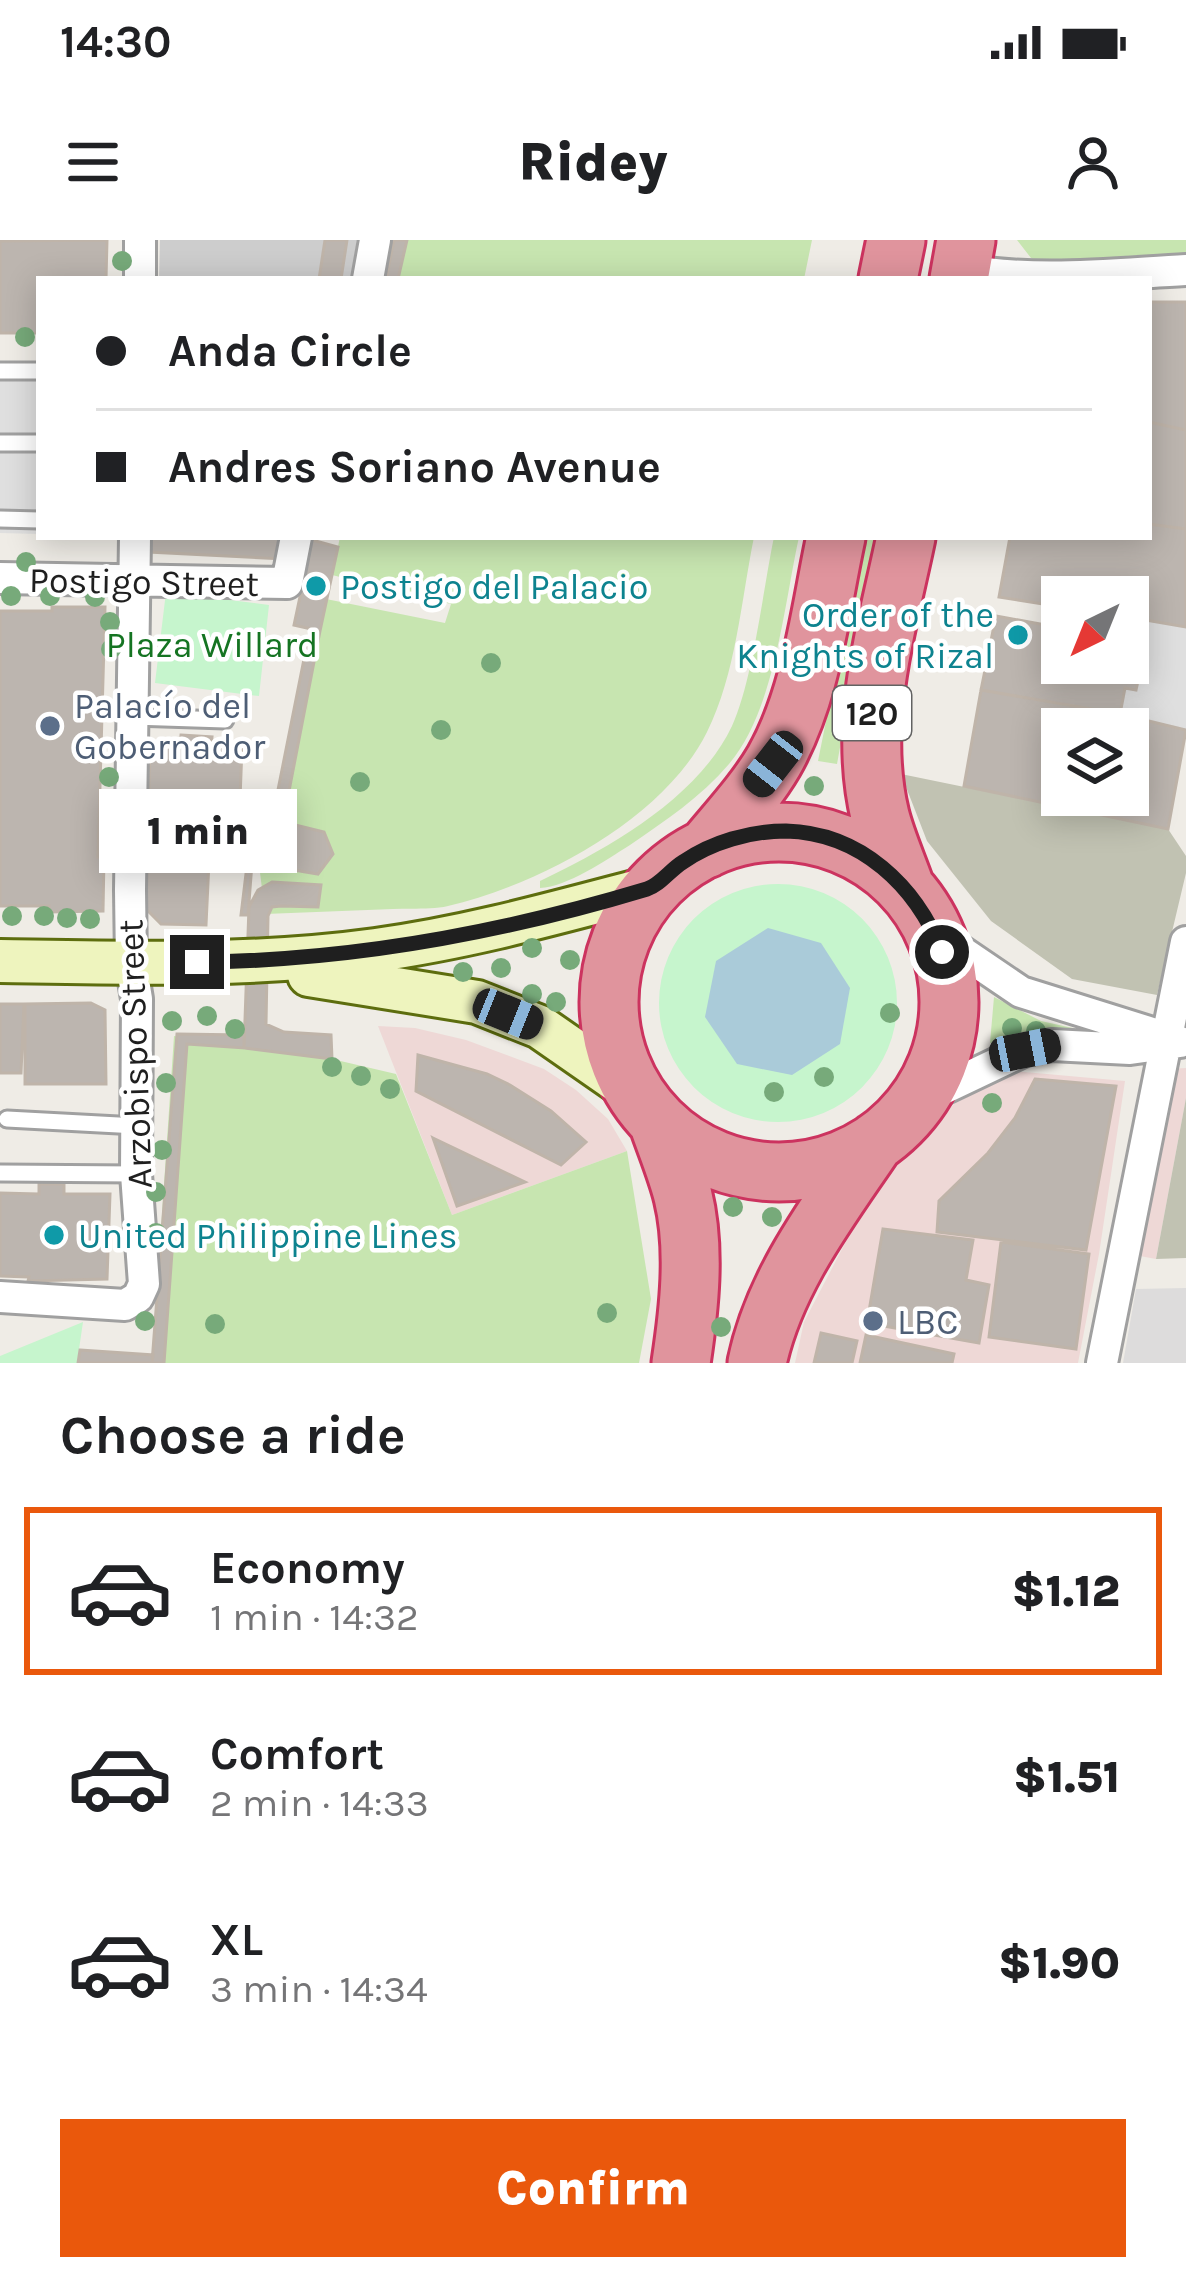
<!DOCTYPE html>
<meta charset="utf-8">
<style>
:root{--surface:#fff;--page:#f2f2f2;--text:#202124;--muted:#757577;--line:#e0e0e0;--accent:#ea580c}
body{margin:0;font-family:Karla,sans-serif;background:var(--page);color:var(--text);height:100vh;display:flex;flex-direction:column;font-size:45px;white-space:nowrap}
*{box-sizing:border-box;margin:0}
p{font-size:39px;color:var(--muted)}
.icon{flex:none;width:66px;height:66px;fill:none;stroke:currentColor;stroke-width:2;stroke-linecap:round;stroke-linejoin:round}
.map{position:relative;height:1123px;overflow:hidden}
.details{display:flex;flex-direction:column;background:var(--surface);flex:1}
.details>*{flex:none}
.guide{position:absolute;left:36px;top:36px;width:1116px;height:264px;border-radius:0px;box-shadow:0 6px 30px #0003;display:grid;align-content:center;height:264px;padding:0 60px;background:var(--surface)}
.needle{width:78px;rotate:223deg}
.fabs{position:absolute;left:1041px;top:336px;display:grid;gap:24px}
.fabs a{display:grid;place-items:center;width:108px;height:108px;border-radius:0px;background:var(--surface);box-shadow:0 6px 30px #0003;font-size:60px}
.end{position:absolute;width:54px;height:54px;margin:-27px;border:15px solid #1f1f1f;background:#fff;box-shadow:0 0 0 6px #fff}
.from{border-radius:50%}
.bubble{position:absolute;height:84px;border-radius:0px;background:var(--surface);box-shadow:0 6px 30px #0003;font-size:39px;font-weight:800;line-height:84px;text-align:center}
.car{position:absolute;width:36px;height:72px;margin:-36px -18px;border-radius:15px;box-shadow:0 0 9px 3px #0007;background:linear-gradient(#222 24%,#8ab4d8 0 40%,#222 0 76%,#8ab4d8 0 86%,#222 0)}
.guide b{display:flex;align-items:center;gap:42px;height:114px;font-size:45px}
.guide b+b{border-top:3px solid var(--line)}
.guide i{width:30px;height:30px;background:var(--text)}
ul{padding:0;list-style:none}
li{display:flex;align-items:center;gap:36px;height:168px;margin:0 24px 18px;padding:0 36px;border:6px solid transparent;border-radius:0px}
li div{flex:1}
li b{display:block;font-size:45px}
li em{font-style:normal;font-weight:800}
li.selected{border-color:var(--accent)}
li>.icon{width:108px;height:108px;stroke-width:1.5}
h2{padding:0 60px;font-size:54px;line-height:144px}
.cta{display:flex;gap:24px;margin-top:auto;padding:24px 60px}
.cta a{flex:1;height:138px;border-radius:0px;background:var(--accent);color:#fff;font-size:48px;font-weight:800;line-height:138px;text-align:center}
.status{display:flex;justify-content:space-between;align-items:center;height:84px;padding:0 60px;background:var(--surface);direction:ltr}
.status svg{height:33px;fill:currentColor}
header{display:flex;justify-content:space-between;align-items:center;height:156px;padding:0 60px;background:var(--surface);font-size:54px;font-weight:800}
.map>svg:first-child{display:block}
.residential{fill:#dddcdc}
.commercial{fill:#eed8d6}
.religious{fill:#cdcdcd}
.construction{fill:#c1c2b2}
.grass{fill:#c7e5b0}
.park{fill:#c6f5cd}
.parking{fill:#dfdfdf}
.water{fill:#aacbd9}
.building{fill:#bcb5af;stroke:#bfb4a9;stroke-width:3;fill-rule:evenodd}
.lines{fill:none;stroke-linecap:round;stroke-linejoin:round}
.lane-casing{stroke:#a0a0a0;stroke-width:21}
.street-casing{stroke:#a0a0a0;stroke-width:36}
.secondary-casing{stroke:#5d6d0e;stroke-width:48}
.highway-casing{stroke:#cc335f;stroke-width:63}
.lane{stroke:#fff;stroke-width:15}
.street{stroke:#fff;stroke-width:30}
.secondary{stroke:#eef4be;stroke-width:42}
.highway{stroke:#e0949d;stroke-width:57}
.tree{fill:#77aa7a}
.route{stroke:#1f1f1f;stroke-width:15}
.culture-dot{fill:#0f9aa8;stroke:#fff;stroke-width:4.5}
.service-dot{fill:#5c6f8a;stroke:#fff;stroke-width:4.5}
.labels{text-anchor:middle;stroke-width:9;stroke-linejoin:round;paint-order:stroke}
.shield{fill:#fff;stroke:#626262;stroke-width:3}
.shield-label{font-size:33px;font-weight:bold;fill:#1f1f1f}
.street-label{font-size:36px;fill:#1f1f1f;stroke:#fff}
.culture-label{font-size:36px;fill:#0d838f;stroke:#fff;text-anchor:start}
.park-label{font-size:36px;fill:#157422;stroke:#fff}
.service-label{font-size:36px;fill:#4e5e75;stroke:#fff;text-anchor:start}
</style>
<div class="status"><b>14:30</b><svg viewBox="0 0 49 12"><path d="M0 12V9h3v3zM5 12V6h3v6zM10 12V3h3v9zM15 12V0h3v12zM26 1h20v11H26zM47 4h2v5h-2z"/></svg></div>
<header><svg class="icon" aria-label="menu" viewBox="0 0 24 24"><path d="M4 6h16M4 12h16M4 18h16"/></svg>Ridey<svg class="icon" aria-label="person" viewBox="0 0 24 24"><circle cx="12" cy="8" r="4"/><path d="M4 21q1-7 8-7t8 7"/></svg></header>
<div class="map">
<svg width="1186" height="1123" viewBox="0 0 1186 1123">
<rect width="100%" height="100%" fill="#efece6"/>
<!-- residential -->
<path class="residential" d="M 1186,1048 L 1186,1123 L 1123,1123 L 1136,1049 Z"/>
<!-- commercial -->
<path class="commercial" d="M 378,786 L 415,788 L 466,800 L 544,829 L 576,850 L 608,879 L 627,911 L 452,975 Z
M 1186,828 L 1186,858 L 1156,1019 L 1129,1014 L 1169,829 Z
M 1002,830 L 1125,841 L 1099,1014 L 1078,1123 L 795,1123 L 804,1082 L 877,942 L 963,855 Z"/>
<!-- religious -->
<path class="religious" d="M 160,0 L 357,0 L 351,39 L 159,39 Z"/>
<!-- construction -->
<path class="construction" d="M 901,534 L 1168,589 L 1186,616 L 1186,633 L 1157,755 L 1072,739 L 991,681 L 927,601 Z
M 1186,858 L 1186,1018 L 1156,1019 Z"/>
<!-- grass -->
<path class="grass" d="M 407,0 L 812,0 L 804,39 L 398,39 Z
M 1017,0 L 1186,0 L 1186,17 L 1048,26 L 1031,18 Z
M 340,297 L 754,297 C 741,361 736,434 707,492 C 664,579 539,645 448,666 C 431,670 411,668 393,669 C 350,671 308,672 265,674 L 259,624 L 333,614 L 323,592 L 283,582 L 326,359 L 445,383 L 451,364 L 332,335 Z
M 774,297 L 799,297 C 784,365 775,470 729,524 C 701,557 665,581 630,605 C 606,620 567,647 540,648 L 540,641 C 609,608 698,558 732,486 C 753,440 763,350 774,297 Z
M 863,297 L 878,297 L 837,524 L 818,521 Z
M 994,757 L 1041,781 L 1095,793 L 990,803 Z
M 174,796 L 332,819 L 396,834 L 452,975 L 627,911 L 651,1059 L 639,1123 L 152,1123 Z"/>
<!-- park -->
<path class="park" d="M 166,352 L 269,365 L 259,456 L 155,443 Z
M659 763a119 119 0 1 1 238 0a119 119 0 1 1-238 0Z
M 83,1082 L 77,1123 L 0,1123 L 0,1116 Z"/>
<!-- parking -->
<path class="parking" d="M 0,139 L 39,141 L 39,294 L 0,293 Z
M 1142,379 L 1186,387 L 1186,490 L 1120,474 L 1125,448 L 1136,449 L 1140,432 L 1130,431 Z"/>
<!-- water -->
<path class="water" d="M 768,688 L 821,703 L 850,748 L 840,804 L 792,835 L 737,824 L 705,777 L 716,721 Z"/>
<!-- building -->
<path class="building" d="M 107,0 L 106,39 L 39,39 L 39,93 L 0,93 L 0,1 Z
M 325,0 L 347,0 L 341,39 L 319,39 Z
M 394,0 L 407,0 L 398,39 L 386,39 Z
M 1149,62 L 1186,62 L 1186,190 L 1149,182 Z
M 1149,182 L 1186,190 L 1186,289 L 1149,284 Z
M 1149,284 L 1186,289 L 1186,387 L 1128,377 L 1128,357 L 1062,357 L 1062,367 L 999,357 L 1010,297 L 1149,297 Z
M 150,297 L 288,297 L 284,319 L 149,312 Z
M 312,300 L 338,307 L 320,391 L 294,385 Z
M 52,367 L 105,367 L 98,617 L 104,617 L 103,671 L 49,672 L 49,666 L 0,666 L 0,371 L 52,371 Z
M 996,376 L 1062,388 L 1062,423 L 1128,423 L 1128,399 L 1136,400 L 1130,431 L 1140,432 L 1136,450 L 1125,448 L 1120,474 L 981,450 Z
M 310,389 L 320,391 L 283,582 L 324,592 L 333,614 L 318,634 L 252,623 L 248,675 L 241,675 L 253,576 L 272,580 Z
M 981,450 L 1120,474 L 1186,490 L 1168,589 L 964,546 ZM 1062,489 L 1128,489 L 1128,555 L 1062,555 Z
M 181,495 L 212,497 L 211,506 L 242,507 L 240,559 L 212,558 L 206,685 L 161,684 L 146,669 L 150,506 L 180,506 Z
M 272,642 L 321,645 L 318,667 L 281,666 L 272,667 L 268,676 L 266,784 L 284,792 L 331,795 L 332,819 L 244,808 L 249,667 L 258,650 Z
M 91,763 L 105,770 L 106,844 L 25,844 L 25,764 Z
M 0,764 L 24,764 L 21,833 L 0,833 Z
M 177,794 L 244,795 L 244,808 L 187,804 L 164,1123 L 152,1123 Z
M 418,815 L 487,834 L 510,845 L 551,871 L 586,902 L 561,925 L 416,851 Z
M 1035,839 L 1116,846 L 1086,1010 L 937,992 L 939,961 L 988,913 L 1015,878 Z
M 433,898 L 525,942 L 457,966 Z
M 39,944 L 64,944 L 64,954 L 110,954 L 107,1039 L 28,1041 L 29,1037 L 0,1036 L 0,953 L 39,954 Z
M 883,989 L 973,1000 L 966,1040 L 989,1045 L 979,1103 L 867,1083 Z
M 1001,1002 L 1089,1014 L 1076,1109 L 989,1097 Z
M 821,1093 L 857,1101 L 852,1123 L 814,1123 Z
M 866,1095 L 954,1114 L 952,1123 L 860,1123 Z
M 80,1110 L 153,1115 L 152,1123 L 78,1123 Z"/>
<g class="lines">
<!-- lane casing -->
<g class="lane-casing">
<path id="lane" d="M 0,131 L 39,131
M 0,203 L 39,203
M 0,279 L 39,280
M 133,477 L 225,480
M 7,879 L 137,886
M 0,933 L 136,934"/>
</g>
<!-- street casing -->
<g class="street-casing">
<path id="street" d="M 960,29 C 1035,43 1111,34 1186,30
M 140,39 L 140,0
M 368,39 L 375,0
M 0,338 L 287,343 L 296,297
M 934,693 L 1021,752 L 1152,793 L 1166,802
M 918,861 L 1025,810 L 1052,805 L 1130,809 L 1180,802
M 0,1057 L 125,1065 L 138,1057 L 144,1044 L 136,934 L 137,759 L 131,723 L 130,650 L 135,297
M 1102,1123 L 1186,702"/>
</g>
<!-- secondary casing -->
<g class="secondary-casing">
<path id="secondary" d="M 0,721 C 125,723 252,727 376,710 C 471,697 562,671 654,647
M 309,735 L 477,762 L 540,787 L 635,853"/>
</g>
<!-- highway casing -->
<g class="highway-casing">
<path id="highway" d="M 888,39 L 896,0
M 959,39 L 966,0
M609 762a170 170 0 1 1 340 0a170 170 0 1 1-340 0Z
M 706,609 C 729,581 756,552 774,521 C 812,454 820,371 836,297
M 905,647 C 897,624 886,600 880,576 C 857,481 887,389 906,297
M 659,885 C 667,908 677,932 683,956 C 696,1009 689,1070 681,1123
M 757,1123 C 774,1041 829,970 875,902"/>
</g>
<!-- lane -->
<use href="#lane" class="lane"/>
<!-- street -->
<use href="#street" class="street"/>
<!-- secondary -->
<use href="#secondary" class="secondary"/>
<!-- highway -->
<use href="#highway" class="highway"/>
</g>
<!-- trees -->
<g class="tree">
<circle cx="122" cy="21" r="10"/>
<circle cx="25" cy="97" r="10"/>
<circle cx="26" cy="322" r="10"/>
<circle cx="11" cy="356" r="10"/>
<circle cx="50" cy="356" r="10"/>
<circle cx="95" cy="357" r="10"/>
<circle cx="110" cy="382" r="10"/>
<circle cx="111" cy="409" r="10"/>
<circle cx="491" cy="423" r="10"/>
<circle cx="441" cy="490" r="10"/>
<circle cx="109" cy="537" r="10"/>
<circle cx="360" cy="542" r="10"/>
<circle cx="814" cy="546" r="10"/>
<circle cx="109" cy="566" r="10"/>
<circle cx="109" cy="604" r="10"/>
<circle cx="12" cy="676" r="10"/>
<circle cx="44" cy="676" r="10"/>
<circle cx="67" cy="678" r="10"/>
<circle cx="90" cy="679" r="10"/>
<circle cx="532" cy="708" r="10"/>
<circle cx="570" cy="720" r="10"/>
<circle cx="501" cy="728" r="10"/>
<circle cx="463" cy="732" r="10"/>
<circle cx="532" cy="754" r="10"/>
<circle cx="556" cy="762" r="10"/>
<circle cx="890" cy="773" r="10"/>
<circle cx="207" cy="776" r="10"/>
<circle cx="172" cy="781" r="10"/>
<circle cx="1012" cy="788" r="10"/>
<circle cx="235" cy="789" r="10"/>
<circle cx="1036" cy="791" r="10"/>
<circle cx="332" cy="827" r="10"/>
<circle cx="361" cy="836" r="10"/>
<circle cx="824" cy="837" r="10"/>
<circle cx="166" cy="843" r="10"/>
<circle cx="390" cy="849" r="10"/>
<circle cx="774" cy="852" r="10"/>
<circle cx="992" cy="863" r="10"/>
<circle cx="162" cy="910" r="10"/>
<circle cx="156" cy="952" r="10"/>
<circle cx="733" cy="967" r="10"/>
<circle cx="772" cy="977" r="10"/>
<circle cx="156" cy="993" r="10"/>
<circle cx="607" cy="1073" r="10"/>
<circle cx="145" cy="1081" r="10"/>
<circle cx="215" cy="1084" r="10"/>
<circle cx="721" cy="1087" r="10"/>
</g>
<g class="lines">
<!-- route -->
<path class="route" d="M 197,722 C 350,721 501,693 647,649 C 660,645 670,630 683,622 C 712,602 750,591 786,591 C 861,593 916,646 942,712"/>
</g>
<!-- markers -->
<g class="culture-dot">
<circle cx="316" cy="346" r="12"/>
<circle cx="1018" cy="395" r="12"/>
<circle cx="54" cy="995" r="12"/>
</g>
<g class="service-dot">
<circle cx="50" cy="486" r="12"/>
<circle cx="873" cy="1081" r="12"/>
</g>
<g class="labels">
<!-- shield labels -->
<rect class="shield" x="833" y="446" width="78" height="54" rx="9"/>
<g class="shield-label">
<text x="872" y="485">120</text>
</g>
<!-- street labels -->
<g class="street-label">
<text transform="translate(144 341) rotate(1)" y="13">Postigo Street</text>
<text transform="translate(134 814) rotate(-92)" y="13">Arzobispo Street</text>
</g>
<!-- culture labels -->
<g class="culture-label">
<text x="340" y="359">Postigo del Palacio</text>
<text x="994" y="387" text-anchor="end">Order of the<tspan x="994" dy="41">Knights of Rizal</tspan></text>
<text x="78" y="1008">United Philippine Lines</text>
</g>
<!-- park labels -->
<g class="park-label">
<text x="212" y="417">Plaza Willard</text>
</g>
<!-- service labels -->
<g class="service-label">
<text x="74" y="478">Palacío del<tspan x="74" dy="41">Gobernador</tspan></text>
<text x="897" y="1094">LBC</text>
</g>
</g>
</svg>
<div class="fabs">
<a><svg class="needle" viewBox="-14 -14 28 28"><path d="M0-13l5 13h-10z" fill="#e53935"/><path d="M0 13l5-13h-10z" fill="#757577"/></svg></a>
<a><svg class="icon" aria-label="layers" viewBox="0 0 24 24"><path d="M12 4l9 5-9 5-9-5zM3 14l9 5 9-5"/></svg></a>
</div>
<i class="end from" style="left:942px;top:712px"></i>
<i class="end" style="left:197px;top:722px"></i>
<div class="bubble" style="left:99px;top:549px;width:198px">1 min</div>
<i class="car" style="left:773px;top:524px;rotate:218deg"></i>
<i class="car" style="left:508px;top:774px;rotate:112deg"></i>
<i class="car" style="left:1025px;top:810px;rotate:79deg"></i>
<div class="guide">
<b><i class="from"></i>Anda Circle</b>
<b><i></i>Andres Soriano Avenue</b>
</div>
</div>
<section class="details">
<h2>Choose a ride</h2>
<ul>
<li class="selected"><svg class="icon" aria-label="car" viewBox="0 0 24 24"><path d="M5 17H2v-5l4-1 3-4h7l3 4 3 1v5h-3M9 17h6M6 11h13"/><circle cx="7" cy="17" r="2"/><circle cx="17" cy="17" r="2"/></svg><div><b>Economy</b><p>1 min · 14:32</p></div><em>$1.12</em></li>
<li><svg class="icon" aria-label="car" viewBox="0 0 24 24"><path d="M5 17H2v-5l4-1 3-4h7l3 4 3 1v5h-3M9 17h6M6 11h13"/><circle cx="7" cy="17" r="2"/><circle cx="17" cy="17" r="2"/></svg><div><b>Comfort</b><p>2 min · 14:33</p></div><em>$1.51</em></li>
<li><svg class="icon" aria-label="car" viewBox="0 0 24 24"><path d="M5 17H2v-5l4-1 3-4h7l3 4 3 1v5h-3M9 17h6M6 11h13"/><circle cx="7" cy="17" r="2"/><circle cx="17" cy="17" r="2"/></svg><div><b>XL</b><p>3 min · 14:34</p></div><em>$1.90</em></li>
</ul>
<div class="cta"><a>Confirm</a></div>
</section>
